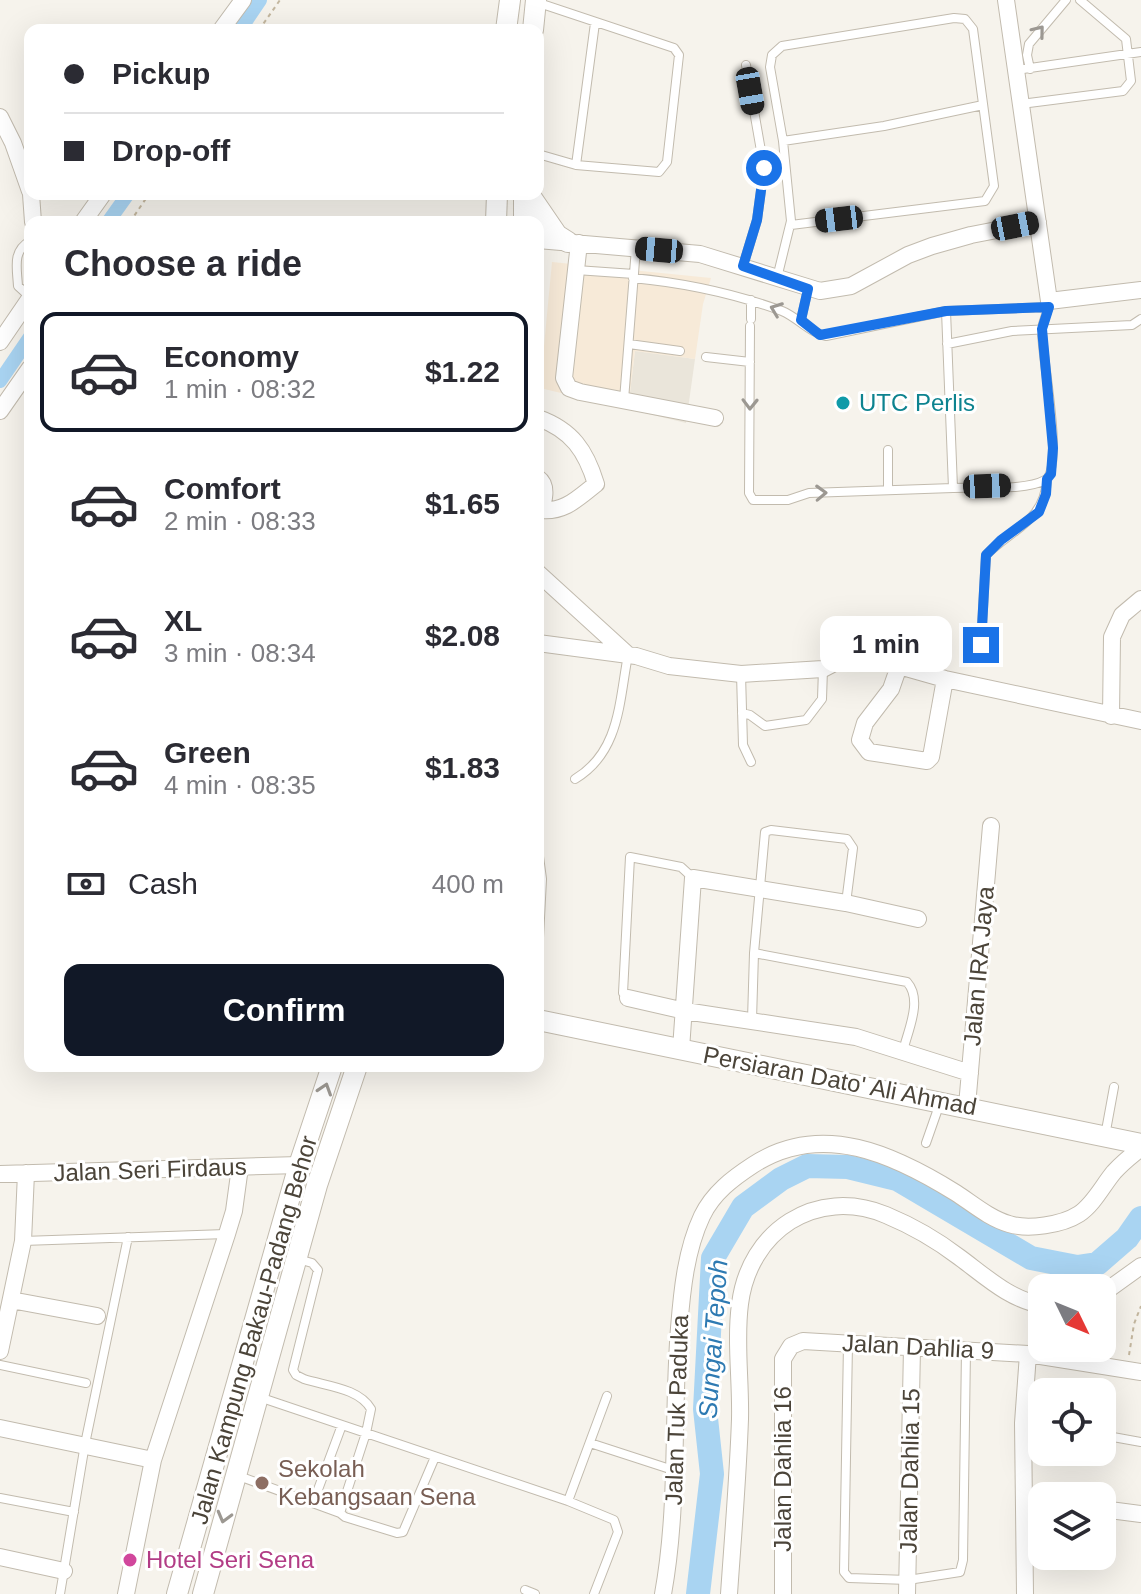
<!DOCTYPE html>
<meta charset="utf-8">
<style>
:root{--surface:#fff;--page:#f7f7f7;--text:#2b2b33;--muted:#7c7c81;--line:#e1e1e2;--accent:#111827}
body{margin:0;font-family:Helvetica,sans-serif;background:var(--page);color:var(--text);height:100vh;display:flex;flex-direction:column;font-size:30px;white-space:nowrap}
*{box-sizing:border-box;margin:0}
p{font-size:26px;color:var(--muted)}
.icon{flex:none;width:44px;height:44px;fill:none;stroke:currentColor;stroke-width:2;stroke-linecap:round;stroke-linejoin:round}
.map{position:relative;flex:1;overflow:hidden}
.details{position:absolute;left:24px;top:216px;width:520px;height:856px;display:flex;flex-direction:column;background:var(--surface);border-radius:16px;box-shadow:0 8px 32px #0002}
.details>*{flex:none}
.guide{position:absolute;left:24px;top:24px;width:520px;height:176px;border-radius:16px;box-shadow:0 8px 32px #0002;display:grid;align-content:center;height:176px;padding:0 40px;background:var(--surface)}
.needle{width:52px;rotate:133deg}
.controls{position:absolute;left:1028px;top:1274px;display:grid;gap:16px}
.controls a{display:grid;place-items:center;width:88px;height:88px;border-radius:16px;background:var(--surface);box-shadow:0 8px 32px #0002;font-size:40px}
.end{position:absolute;width:36px;height:36px;margin:-18px;border:10px solid #1a73e8;background:#fff;box-shadow:0 0 0 4px #fff}
.from{border-radius:50%}
.bubble{position:absolute;height:56px;border-radius:16px;background:var(--surface);box-shadow:0 8px 32px #0002;font-size:26px;font-weight:700;line-height:56px;text-align:center}
.car{position:absolute;width:24px;height:48px;margin:-24px -12px;border-radius:10px;box-shadow:0 0 6px 2px #0007;background:linear-gradient(#222 24%,#8ab4d8 0 40%,#222 0 76%,#8ab4d8 0 86%,#222 0)}
.guide b{display:flex;align-items:center;gap:28px;height:76px;font-size:30px}
.guide b+b{border-top:2px solid var(--line)}
.guide i{width:20px;height:20px;background:var(--text)}
ul{padding:0;list-style:none}
li{display:flex;align-items:center;gap:24px;height:120px;margin:0 16px 12px;padding:0 24px;border:4px solid transparent;border-radius:16px}
li div{flex:1}
li b{display:block;font-size:30px}
li em{font-style:normal;font-weight:700}
li.selected{border-color:var(--accent)}
li>.icon{width:72px;height:72px;stroke-width:1.5}
h2{padding:0 40px;font-size:36px;line-height:96px}
.pay{display:flex;align-items:center;gap:20px;height:88px;padding:0 40px;font-size:30px}
.pay p{margin-inline-start:auto}
.primary-button{display:flex;gap:16px;margin-top:auto;padding:16px 40px}
.primary-button a{flex:1;height:92px;border-radius:16px;background:var(--accent);color:#fff;font-size:32px;font-weight:700;line-height:92px;text-align:center}
.map>svg:first-child{display:block}
.residential{fill:#eae5da}
.commercial{fill:#f7ead8}
.lines{fill:none;stroke-linecap:round;stroke-linejoin:round}
.canal{stroke:#a9d4f2;stroke-width:14}
.river{stroke:#a9d4f2;stroke-width:24}
.service-casing{stroke:#c2bbae;stroke-width:10}
.minor-casing{stroke:#c2bbae;stroke-width:18}
.tertiary-casing{stroke:#c2bbae;stroke-width:22}
.path{stroke:#c4b79f;stroke-width:2;stroke-dasharray:4 4;stroke-linecap:butt}
.service{stroke:#fff;stroke-width:8}
.minor{stroke:#fff;stroke-width:16}
.tertiary{stroke:#fff;stroke-width:20}
.oneway{stroke:#9c9892}
.route{stroke:#1a73e8;stroke-width:10}
.culture-dot{fill:#0f9aa8;stroke:#fff;stroke-width:3}
.education-dot{fill:#8d6e63;stroke:#fff;stroke-width:3}
.hotel-dot{fill:#d1479c;stroke:#fff;stroke-width:3}
.labels{text-anchor:middle;stroke-width:6;stroke-linejoin:round;paint-order:stroke}
.culture-label{font-size:24px;fill:#0d838f;stroke:#fff;text-anchor:start}
.street-label{font-size:24px;fill:#4b4439;stroke:#fff}
.education-label{font-size:24px;fill:#785e54;stroke:#fff;text-anchor:start}
.hotel-label{font-size:24px;fill:#b23c85;stroke:#fff;text-anchor:start}
.water-label{font-size:26px;font-style:italic;fill:#2e7ab2;stroke:#fff}
</style>
<div class="map">
<svg width="1141" height="1594" viewBox="0 0 1141 1594">
<rect width="100%" height="100%" fill="#f6f3ec"/>
<!-- residential -->
<path class="residential" d="M 635,351 L 695,359 L 686,423 L 628,409 Z"/>
<!-- commercial -->
<path class="commercial" d="M 552,262 L 711,278 L 703,304 L 695,359 L 635,351 L 628,409 L 540,388 Z"/>
<g class="lines">
<!-- canal -->
<path class="canal" d="M 240,30 L 260,0
M 108,222 L 128,194
M 0,381 L 30,337"/>
<!-- river -->
<path class="river" d="M 698,1594 L 712,1474 L 705,1409 L 713,1258 L 743,1207 L 781,1179 L 807,1166 L 848,1167 L 897,1179 L 1031,1258 L 1077,1267 L 1097,1264 L 1127,1238 L 1141,1218"/>
<!-- service casing -->
<g class="service-casing">
<path id="service" d="M 536,2 L 674,48 L 679,55 L 667,162 L 659,172 L 576,165 L 538,154
M 1030,69 L 1027,55 L 1029,44 L 1066,0
M 1016,70 L 1141,52
M 1021,104 L 1123,91 L 1131,81 L 1126,39 L 1080,0
M 783,141 L 884,126 L 983,105
M 576,165 L 595,23
M 30,241 C 12,251 17,268 18,286 L 30,297
M 743,266 L 757,220 L 764,168 L 746,65
M 576,270 L 634,274
M 633,278 C 685,283 733,293 782,311 C 797,317 810,333 826,336 L 946,311 L 1049,307
M 777,278 L 791,221 L 783,141 L 770,67 L 772,55 L 782,46 L 954,18 L 965,19 L 973,29 L 994,186 L 985,201 L 791,225
M 751,319 L 751,300
M 801,320 L 808,289
M 750,326 L 749,493 L 753,500 L 788,500 L 809,493 L 953,488 L 946,311
M 629,344 L 680,351
M 947,344 L 1012,331 L 1132,325 L 1141,319
M 706,357 L 750,362
M 624,400 L 636,248
M 888,450 L 888,490
M 953,488 C 976,487 1026,491 1045,480 C 1065,468 1041,355 1042,329 C 1043,322 1047,313 1049,306
M 981,645 L 986,555 C 1013,528 1045,521 1047,479
M 741,674 L 743,745 L 751,762
M 742,713 L 750,715 L 765,726 L 806,720 L 822,699 L 823,669
M 575,779 C 620,752 619,702 628,655
M 538,849 L 542,879 L 538,957
M 754,953 L 907,982 C 923,1000 908,1030 903,1051
M 628,998 L 623,993 L 630,857 L 681,867 L 693,878
M 752,1020 L 754,953 L 765,832 L 771,830 L 847,839 L 853,848 L 846,903
M 1105,1136 L 1114,1087
M 926,1143 L 940,1103
M 23,1241 L 226,1234
M 298,1259 L 312,1263 L 318,1270 L 293,1370 L 296,1375 L 304,1379 C 326,1386 359,1388 371,1409 L 366,1433 L 340,1513 L 345,1517 L 397,1533 L 403,1532 L 435,1457
M 848,1344 L 844,1572 L 849,1578 L 908,1580 L 960,1572 L 963,1560 L 966,1350
M 0,1365 L 86,1383
M 259,1397 L 568,1501 L 614,1520 L 618,1532 L 594,1594
M 1023,1423 L 1042,1426
M 1102,1435 L 1141,1442
M 590,1443 L 673,1470
M 236,1475 L 340,1513
M 0,1498 L 74,1512
M 568,1501 L 607,1396
M 313,1503 L 342,1425
M 525,1590 L 535,1594
M 60,1594 L 85,1444 L 128,1237"/>
</g>
<!-- minor casing -->
<g class="minor-casing">
<path id="minor" d="M 1006,0 L 1049,301 L 1141,290
M 221,30 L 243,0
M 0,117 L 13,143 L 30,191
M 31,194 L 33,222
M 83,222 L 103,194
M 538,240 L 700,254 L 820,291 L 851,286 L 908,255 L 932,246 L 971,235 L 1038,222
M 579,243 L 564,378 L 569,388 L 580,392 L 715,418
M 0,342 L 30,298
M 0,411 L 30,368
M 538,418 C 572,430 586,451 596,484 C 578,498 564,513 540,510
M 538,478 C 548,485 545,503 538,511
M 538,573 L 628,655
M 538,643 L 636,656 L 669,666 L 741,674 L 823,669 L 848,656 L 864,656 L 945,679 L 1141,721
M 899,666 L 891,689 L 865,723 L 860,740 L 869,752 L 927,761 L 931,757 L 945,679
M 1111,716 L 1112,637 L 1122,615 L 1141,599
M 628,998 L 685,1011 L 856,1037 L 970,1073
M 681,1049 L 693,878 L 846,903 L 918,919
M 967,1106 L 991,826
M 0,1174 L 299,1165
M 1102,1294 L 1141,1266
M 11,1300 L 97,1316
M 0,1351 L 23,1241 L 26,1173
M 0,1428 L 153,1460
M 1102,1509 L 1141,1514
M 0,1557 L 64,1571
M 126,1594 L 153,1460 L 227,1234 L 234,1211 L 240,1167
M 663,1594 C 679,1506 672,1417 679,1328 C 682,1290 686,1250 702,1216 C 713,1193 733,1178 753,1165 C 822,1120 895,1155 956,1193 C 973,1204 989,1218 1009,1224 C 1028,1230 1062,1225 1079,1214 C 1094,1204 1103,1185 1114,1172 C 1122,1163 1132,1155 1141,1148
M 729,1594 C 733,1536 738,1477 740,1419 C 741,1381 735,1341 740,1304 C 749,1231 816,1186 886,1215 C 910,1225 938,1241 959,1257 C 985,1276 1010,1300 1042,1305
M 783,1594 L 783,1359 L 791,1346 L 803,1341 L 1028,1354 L 1141,1372
M 907,1594 L 912,1348
M 1025,1594 L 1023,1423 L 1028,1354"/>
</g>
<!-- tertiary casing -->
<g class="tertiary-casing">
<path id="tertiary" d="M 506,30 L 510,0
M 533,30 L 536,0
M 529,194 L 557,235 L 568,242
M 496,222 L 497,194
M 524,222 L 524,194
M 538,1020 L 1141,1144
M 177,1594 L 299,1165 L 332,1066
M 203,1594 L 317,1185 L 357,1066"/>
</g>
<!-- path -->
<path class="path" d="M 259,30 L 280,0
M 130,222 L 149,194
M 1129,1355 L 1134,1324 L 1141,1306"/>
<!-- service -->
<use href="#service" class="service"/>
<!-- minor -->
<use href="#minor" class="minor"/>
<!-- tertiary -->
<use href="#tertiary" class="tertiary"/>
</g>
<!-- one-way arrows -->
<defs><path id="oneway-chevron" d="M-2-3.5L2.5 0L-2 3.5" fill="none" stroke-width="1.6" stroke-linecap="round" stroke-linejoin="round" transform="scale(2)"/></defs>
<g class="oneway">
<use href="#oneway-chevron" transform="translate(1039 31) rotate(-51)"/>
<use href="#oneway-chevron" transform="translate(776 309) rotate(-159)"/>
<use href="#oneway-chevron" transform="translate(750 404) rotate(91)"/>
<use href="#oneway-chevron" transform="translate(821 493) rotate(-2)"/>
<use href="#oneway-chevron" transform="translate(325 1089) rotate(-72)"/>
<use href="#oneway-chevron" transform="translate(224 1517) rotate(105)"/>
</g>
<g class="lines">
<!-- route -->
<path class="route" d="M 764,168 L 757,220 L 743,266 L 808,289 L 801,320 L 820,335 L 946,311 L 1049,307 L 1042,329 L 1053,448 L 1051,474 L 1047,479 L 1046,494 L 1039,512 L 1001,540 L 986,555 L 981,645"/>
</g>
<!-- markers -->
<circle class="culture-dot" cx="843" cy="403" r="8"/>
<circle class="education-dot" cx="262" cy="1483" r="8"/>
<circle class="hotel-dot" cx="130" cy="1560" r="8"/>
<g class="labels">
<!-- culture labels -->
<g class="culture-label">
<text x="859" y="411">UTC Perlis</text>
</g>
<!-- street labels -->
<g class="street-label">
<text transform="translate(979 966) rotate(-85)" y="8">Jalan IRA Jaya</text>
<text transform="translate(840 1081) rotate(11)" y="8">Persiaran Dato' Ali Ahmad</text>
<text transform="translate(150 1170) rotate(-2)" y="8">Jalan Seri Firdaus</text>
<text transform="translate(254 1330) rotate(-74)" y="8">Jalan Kampung Bakau-Padang Behor</text>
<text transform="translate(918 1347) rotate(3)" y="8">Jalan Dahlia 9</text>
<text transform="translate(677 1410) rotate(-88)" y="8">Jalan Tuk Paduka</text>
<text transform="translate(783 1469) rotate(-90)" y="8">Jalan Dahlia 16</text>
<text transform="translate(910 1471) rotate(-89)" y="8">Jalan Dahlia 15</text>
</g>
<!-- education labels -->
<g class="education-label">
<text x="278" y="1477">Sekolah<tspan x="278" dy="28">Kebangsaan Sena</tspan></text>
</g>
<!-- hotel labels -->
<g class="hotel-label">
<text x="146" y="1568">Hotel Seri Sena</text>
</g>
<!-- water labels -->
<g class="water-label">
<text transform="translate(713 1339) rotate(-86)" y="9">Sungai Tepoh</text>
</g>
</g>
</svg>
<div class="controls">
<a><svg class="needle" viewBox="-14 -14 28 28"><path d="M0-13l5 13h-10z" fill="#e53935"/><path d="M0 13l5-13h-10z" fill="#7c7c81"/></svg></a>
<a><svg class="icon" aria-label="locate" viewBox="0 0 24 24"><circle cx="12" cy="12" r="6"/><path d="M12 2v4M12 18v4M2 12h4M18 12h4"/></svg></a>
<a><svg class="icon" aria-label="layers" viewBox="0 0 24 24"><path d="M12 4l9 5-9 5-9-5zM3 14l9 5 9-5"/></svg></a>
</div>
<i class="end from" style="left:764px;top:168px"></i>
<i class="end" style="left:981px;top:645px"></i>
<div class="bubble" style="left:820px;top:616px;width:132px">1 min</div>
<i class="car" style="left:750px;top:91px;rotate:170deg"></i>
<i class="car" style="left:839px;top:219px;rotate:263deg"></i>
<i class="car" style="left:1015px;top:226px;rotate:79deg"></i>
<i class="car" style="left:659px;top:250px;rotate:275deg"></i>
<i class="car" style="left:987px;top:486px;rotate:88deg"></i>
<div class="guide">
<b><i class="from"></i>Pickup</b>
<b><i></i>Drop-off</b>
</div>
<section class="details">
<h2>Choose a ride</h2>
<ul>
<li class="selected"><svg class="icon" aria-label="car" viewBox="0 0 24 24"><path d="M5 17H2v-5l4-1 3-4h7l3 4 3 1v5h-3M9 17h6M6 11h13"/><circle cx="7" cy="17" r="2"/><circle cx="17" cy="17" r="2"/></svg><div><b>Economy</b><p>1 min · 08:32</p></div><em>$1.22</em></li>
<li><svg class="icon" aria-label="car" viewBox="0 0 24 24"><path d="M5 17H2v-5l4-1 3-4h7l3 4 3 1v5h-3M9 17h6M6 11h13"/><circle cx="7" cy="17" r="2"/><circle cx="17" cy="17" r="2"/></svg><div><b>Comfort</b><p>2 min · 08:33</p></div><em>$1.65</em></li>
<li><svg class="icon" aria-label="car" viewBox="0 0 24 24"><path d="M5 17H2v-5l4-1 3-4h7l3 4 3 1v5h-3M9 17h6M6 11h13"/><circle cx="7" cy="17" r="2"/><circle cx="17" cy="17" r="2"/></svg><div><b>XL</b><p>3 min · 08:34</p></div><em>$2.08</em></li>
<li><svg class="icon" aria-label="car" viewBox="0 0 24 24"><path d="M5 17H2v-5l4-1 3-4h7l3 4 3 1v5h-3M9 17h6M6 11h13"/><circle cx="7" cy="17" r="2"/><circle cx="17" cy="17" r="2"/></svg><div><b>Green</b><p>4 min · 08:35</p></div><em>$1.83</em></li>
</ul>
<div class="pay"><svg class="icon" aria-label="cash" viewBox="0 0 24 24"><path d="M3 7h18v10H3z"/><circle cx="12" cy="12" r="2"/></svg>Cash<p>400 m</p></div>
<div class="primary-button"><a>Confirm</a></div>
</section>
</div>
